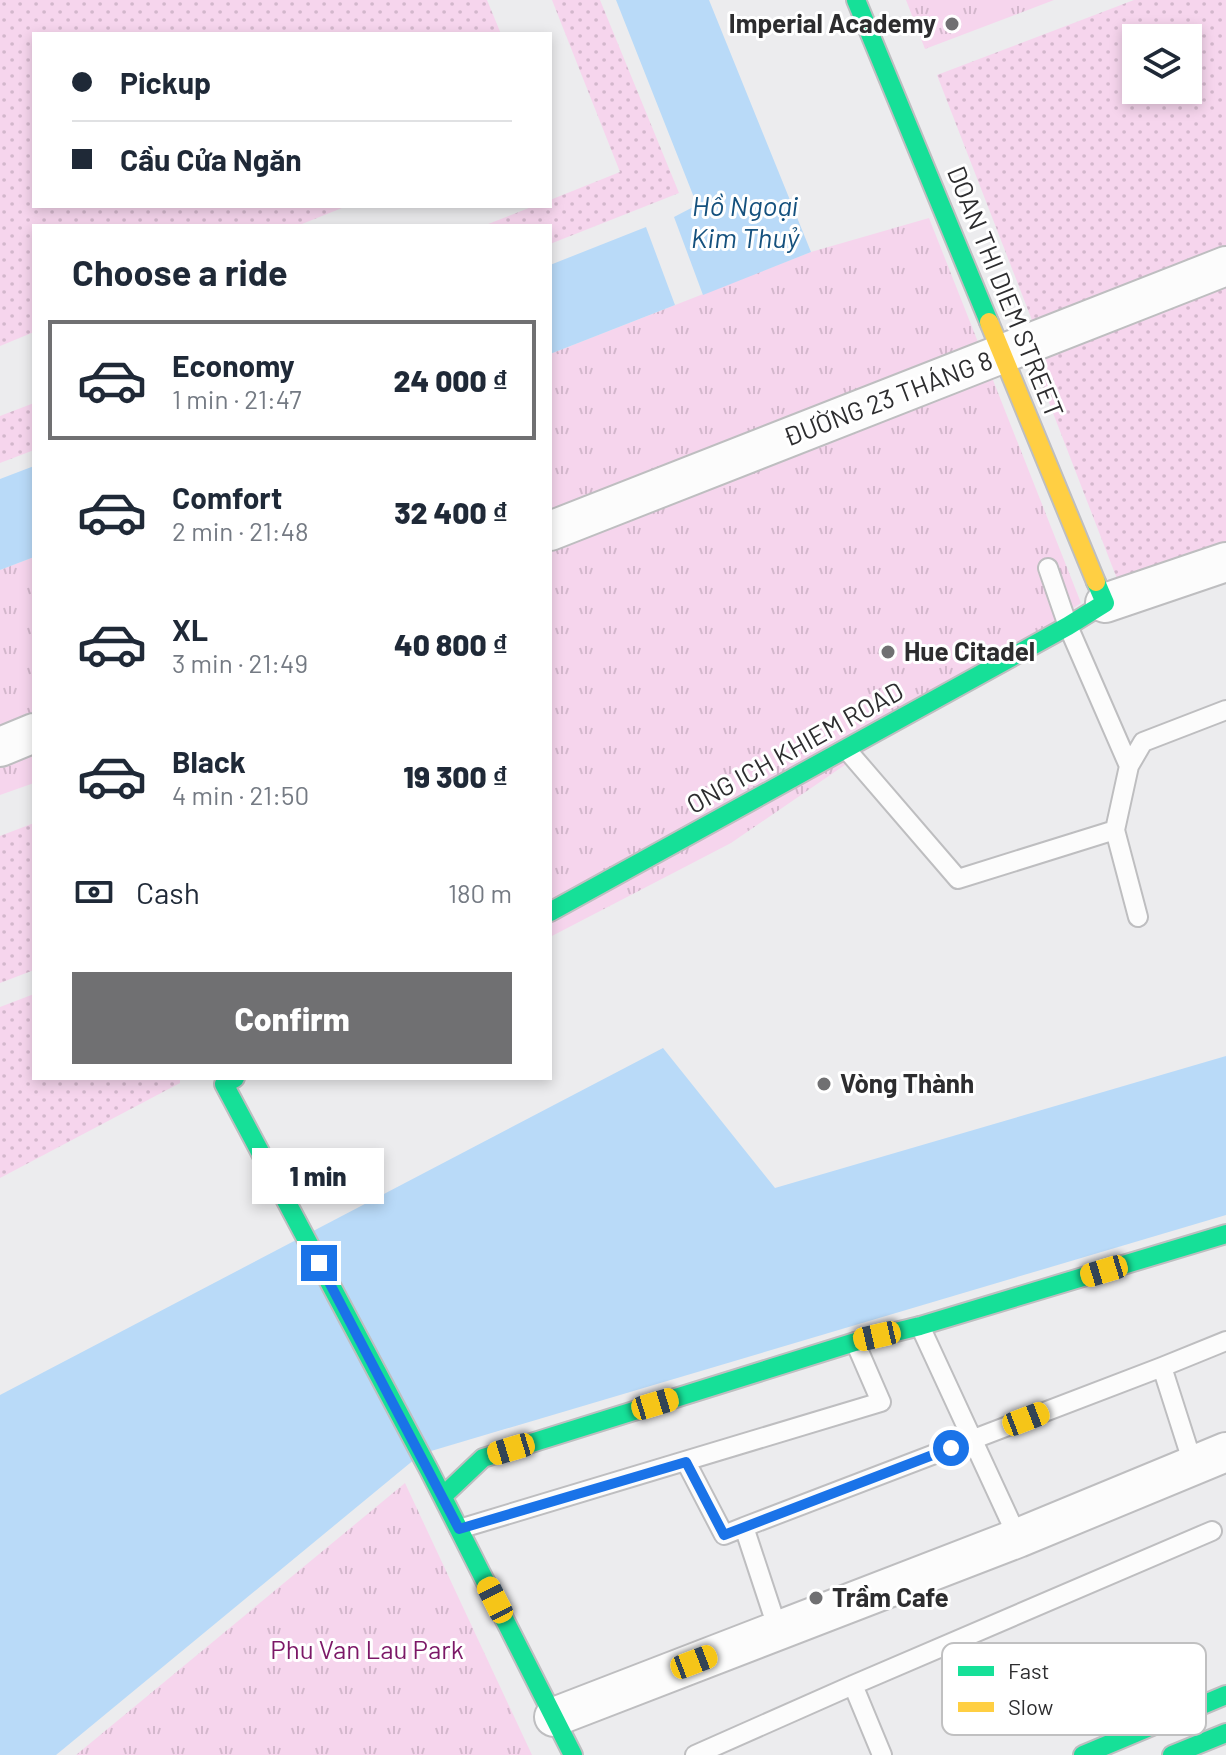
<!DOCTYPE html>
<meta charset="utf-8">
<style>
:root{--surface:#fff;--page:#f2f2f3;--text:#1f2937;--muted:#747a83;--line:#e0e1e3;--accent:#707072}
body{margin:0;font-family:Barlow,sans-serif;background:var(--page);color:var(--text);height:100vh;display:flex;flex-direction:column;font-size:30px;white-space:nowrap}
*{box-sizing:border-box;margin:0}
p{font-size:26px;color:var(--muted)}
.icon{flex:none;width:44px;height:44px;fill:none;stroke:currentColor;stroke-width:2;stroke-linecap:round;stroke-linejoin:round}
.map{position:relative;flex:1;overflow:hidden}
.side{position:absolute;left:32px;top:224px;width:520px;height:856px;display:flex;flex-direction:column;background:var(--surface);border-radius:0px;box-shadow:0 4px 12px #0003}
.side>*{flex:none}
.guide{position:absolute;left:32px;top:32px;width:520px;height:176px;border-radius:0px;box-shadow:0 4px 12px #0003;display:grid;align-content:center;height:176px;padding:0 40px;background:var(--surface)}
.buttons{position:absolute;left:1122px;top:24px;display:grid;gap:16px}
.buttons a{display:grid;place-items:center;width:80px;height:80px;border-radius:0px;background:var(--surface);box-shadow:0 4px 12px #0003;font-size:40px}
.end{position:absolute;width:36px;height:36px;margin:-18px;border:10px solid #1a73e8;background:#fff;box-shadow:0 0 0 4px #fff}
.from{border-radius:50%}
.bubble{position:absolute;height:56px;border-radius:0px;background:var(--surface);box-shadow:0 4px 12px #0003;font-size:26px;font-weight:800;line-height:56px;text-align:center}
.car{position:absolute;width:24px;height:48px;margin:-24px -12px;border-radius:10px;box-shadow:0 0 6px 2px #0007;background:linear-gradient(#f5c518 24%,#345 0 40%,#f5c518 0 76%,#345 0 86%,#f5c518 0)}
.guide b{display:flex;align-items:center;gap:28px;height:76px;font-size:30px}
.guide b+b{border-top:2px solid var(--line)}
.guide i{width:20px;height:20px;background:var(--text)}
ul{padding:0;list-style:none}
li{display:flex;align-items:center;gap:24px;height:120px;margin:0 16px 12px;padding:0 24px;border:4px solid transparent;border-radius:0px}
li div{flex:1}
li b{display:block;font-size:30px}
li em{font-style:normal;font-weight:800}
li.selected{border-color:var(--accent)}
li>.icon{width:72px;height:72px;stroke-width:1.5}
h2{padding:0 40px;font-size:36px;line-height:96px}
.pay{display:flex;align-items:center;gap:20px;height:88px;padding:0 40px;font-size:30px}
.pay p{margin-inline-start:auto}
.cta{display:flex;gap:16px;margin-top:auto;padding:16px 40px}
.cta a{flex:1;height:92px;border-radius:0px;background:var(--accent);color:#fff;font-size:32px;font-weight:800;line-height:92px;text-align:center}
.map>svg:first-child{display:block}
.grass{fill:url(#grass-dots);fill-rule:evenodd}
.park{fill:url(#park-tufts)}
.water{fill:#b9daf8}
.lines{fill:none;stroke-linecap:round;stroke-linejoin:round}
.lane-casing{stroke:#bebec0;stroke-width:22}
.street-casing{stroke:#bebec0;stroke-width:42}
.fast-casing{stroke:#bebec0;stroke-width:22}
.slow-casing{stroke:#bebec0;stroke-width:22}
.lane{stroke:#fcfcfc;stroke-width:18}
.street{stroke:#fcfcfc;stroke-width:38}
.fast{stroke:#16e098;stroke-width:18}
.slow{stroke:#ffcf43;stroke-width:18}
.route{stroke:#1a73e8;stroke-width:10}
.poi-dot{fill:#707072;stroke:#fff;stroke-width:3}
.labels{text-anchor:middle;stroke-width:6;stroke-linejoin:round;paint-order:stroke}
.poi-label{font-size:26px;font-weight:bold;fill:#2d2d2f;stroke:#fff;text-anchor:start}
.street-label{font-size:26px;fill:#2d2d2f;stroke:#fff}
.park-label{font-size:26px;fill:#7c1867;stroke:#fff}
.water-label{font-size:28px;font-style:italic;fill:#15517e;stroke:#fff}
.key{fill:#fff;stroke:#c0c0c1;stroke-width:2}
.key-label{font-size:22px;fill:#2d2d2f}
</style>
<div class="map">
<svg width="1226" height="1755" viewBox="0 0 1226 1755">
<defs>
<pattern id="grass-dots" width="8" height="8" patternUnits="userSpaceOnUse" patternTransform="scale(2)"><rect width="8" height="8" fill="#f6d5ed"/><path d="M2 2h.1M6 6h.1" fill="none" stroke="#d3b7cc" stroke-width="1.8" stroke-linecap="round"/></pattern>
<pattern id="park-tufts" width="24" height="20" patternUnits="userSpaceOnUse" patternTransform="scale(2)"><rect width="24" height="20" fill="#f6d5ed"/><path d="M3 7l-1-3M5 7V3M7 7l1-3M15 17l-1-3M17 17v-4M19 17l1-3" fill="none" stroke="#d3b7cc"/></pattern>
</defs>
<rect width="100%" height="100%" fill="#ececee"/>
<!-- grass -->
<path class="grass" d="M 0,0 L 487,0 L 501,34 L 34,34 L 34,206 L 347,206 L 297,226 L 34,226 L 34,332 L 0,346 Z
M 552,0 L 600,0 L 679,193 L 550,244 L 550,226 L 483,226 L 534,206 L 550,206 L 550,200 L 620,172 Z
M 1134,0 L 1226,0 L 1226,256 L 1035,328 L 937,75 ZM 1136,38 L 1188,38 L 1188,90 L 1136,90 Z
M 1226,288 L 1226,543 L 1119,584 L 1033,361 Z
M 34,403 L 34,450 L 0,463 L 0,416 Z
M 34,823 L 34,970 L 0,983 L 0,836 Z
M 34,994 L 34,1078 L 180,1078 L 180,1083 L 0,1178 L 0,1007 Z"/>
<!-- park -->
<path class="park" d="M 906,0 L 1054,0 L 925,49 Z
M 929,218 L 1081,603 L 731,843 L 550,937 L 550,354 L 811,252 Z
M 34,557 L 34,783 L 0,795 L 0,570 Z
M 405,1483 L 532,1755 L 76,1755 Z"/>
<!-- water -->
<path class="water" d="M 616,0 L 709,0 L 811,252 L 703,295 L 674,217 L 697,205 Z
M 646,227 L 675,305 L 550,354 L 550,265 Z
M 34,466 L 34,557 L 0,570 L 0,479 Z
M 663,1048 L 775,1188 L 1226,1056 L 1226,1215 L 421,1454 L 56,1755 L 0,1755 L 0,1395 Z"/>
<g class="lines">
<!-- lane casing -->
<g class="lane-casing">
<path id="lane" d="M 1048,568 L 1068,626 L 1129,766
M 846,749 L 958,879 L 1115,830
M 1138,917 L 1115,830 L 1129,766 L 1143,742 L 1226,710
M 920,1326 L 1018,1538
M 1162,1367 L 1193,1464
M 686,1462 L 724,1535 L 744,1527 L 778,1630
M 744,1527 L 1162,1367 L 1226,1341
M 459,1529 L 881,1402 L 855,1342
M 853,1685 L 882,1755
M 695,1755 L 853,1685 L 1212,1531"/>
</g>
<!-- street casing -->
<g class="street-casing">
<path id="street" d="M 550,531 L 1226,266
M 1105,603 L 1226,562
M 0,747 L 34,733
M 554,1717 L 1018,1538 L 1226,1452"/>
</g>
<!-- fast casing -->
<g class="fast-casing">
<path id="fast" d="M 856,0 L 989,322
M 550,912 L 1068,626 L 1105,603 L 1096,582
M 235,1078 L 224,1084 L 429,1470 L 573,1755
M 443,1496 L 483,1458 L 855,1342 L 920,1326 L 1226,1234
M 1083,1755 L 1226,1695
M 1172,1755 L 1226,1733"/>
</g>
<!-- slow casing -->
<g class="slow-casing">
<path id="slow" d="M 989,322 L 1096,582"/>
</g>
<!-- lane -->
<use href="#lane" class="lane"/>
<!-- street -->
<use href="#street" class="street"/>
<!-- fast -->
<use href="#fast" class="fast"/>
<!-- slow -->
<use href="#slow" class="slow"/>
</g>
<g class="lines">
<!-- route -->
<path class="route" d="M 319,1263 L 459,1529 L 686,1462 L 724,1535 L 951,1448"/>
</g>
<!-- markers -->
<g class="poi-dot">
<circle cx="952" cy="24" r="8"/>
<circle cx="888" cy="652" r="8"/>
<circle cx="824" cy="1084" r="8"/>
<circle cx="816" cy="1598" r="8"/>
</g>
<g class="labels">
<!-- poi labels -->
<g class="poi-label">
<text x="936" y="33" text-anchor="end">Imperial Academy</text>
<text x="904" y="661">Hue Citadel</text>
<text x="840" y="1093">Vòng Thành</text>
<text x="832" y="1607">Trầm Cafe</text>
</g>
<!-- street labels -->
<g class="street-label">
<text transform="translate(1005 292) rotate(68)" y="9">DOAN THI DIEM STREET</text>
<text transform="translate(888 399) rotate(-21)" y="9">ĐƯỜNG 23 THÁNG 8</text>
<text transform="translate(795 748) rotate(-29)" y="9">ONG ICH KHIEM ROAD</text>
</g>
<!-- park labels -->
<g class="park-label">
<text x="367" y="1659">Phu Van Lau Park</text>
</g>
<!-- water labels -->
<g class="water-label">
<text x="745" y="216">Hồ Ngoại<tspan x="745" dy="32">Kim Thuỷ</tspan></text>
</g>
</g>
<!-- legend -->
<rect x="942" y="1643" width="264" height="92" rx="12" class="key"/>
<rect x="958" y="1666" width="36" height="10" fill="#16e098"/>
<rect x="958" y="1702" width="36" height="10" fill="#ffcf43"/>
<g class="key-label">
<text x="1008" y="1679">Fast</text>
<text x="1008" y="1715">Slow</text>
</g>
</svg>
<div class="buttons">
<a><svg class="icon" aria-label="layers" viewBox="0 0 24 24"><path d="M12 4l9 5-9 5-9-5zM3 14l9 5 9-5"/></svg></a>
</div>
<i class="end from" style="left:951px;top:1448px"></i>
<i class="end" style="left:319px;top:1263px"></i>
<div class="bubble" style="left:252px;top:1148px;width:132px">1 min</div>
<i class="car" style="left:1104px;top:1271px;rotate:253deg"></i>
<i class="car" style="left:877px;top:1336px;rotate:257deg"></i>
<i class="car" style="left:655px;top:1404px;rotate:73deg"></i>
<i class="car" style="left:1026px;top:1419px;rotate:69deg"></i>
<i class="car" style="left:511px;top:1449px;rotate:253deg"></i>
<i class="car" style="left:495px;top:1600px;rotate:333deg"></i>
<i class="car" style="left:694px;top:1662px;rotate:69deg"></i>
<div class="guide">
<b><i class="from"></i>Pickup</b>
<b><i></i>Cầu Cửa Ngăn</b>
</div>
<section class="side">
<h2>Choose a ride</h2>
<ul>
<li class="selected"><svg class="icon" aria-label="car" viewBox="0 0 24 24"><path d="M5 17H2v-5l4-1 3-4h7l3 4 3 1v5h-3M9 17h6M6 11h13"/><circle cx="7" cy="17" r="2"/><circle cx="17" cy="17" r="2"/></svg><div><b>Economy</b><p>1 min · 21:47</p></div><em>24 000 ₫</em></li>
<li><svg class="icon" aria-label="car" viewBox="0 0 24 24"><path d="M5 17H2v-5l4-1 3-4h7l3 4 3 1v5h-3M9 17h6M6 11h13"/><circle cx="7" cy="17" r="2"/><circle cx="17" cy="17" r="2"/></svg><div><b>Comfort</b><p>2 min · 21:48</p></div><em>32 400 ₫</em></li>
<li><svg class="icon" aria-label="car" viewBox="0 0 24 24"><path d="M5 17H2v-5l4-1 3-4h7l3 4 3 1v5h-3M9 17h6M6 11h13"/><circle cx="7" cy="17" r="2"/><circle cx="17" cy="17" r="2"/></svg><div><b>XL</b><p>3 min · 21:49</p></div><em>40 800 ₫</em></li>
<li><svg class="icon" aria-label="car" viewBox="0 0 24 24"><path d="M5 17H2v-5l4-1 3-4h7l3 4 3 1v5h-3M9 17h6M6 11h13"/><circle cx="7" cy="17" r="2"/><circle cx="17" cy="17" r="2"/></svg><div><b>Black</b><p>4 min · 21:50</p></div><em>19 300 ₫</em></li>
</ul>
<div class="pay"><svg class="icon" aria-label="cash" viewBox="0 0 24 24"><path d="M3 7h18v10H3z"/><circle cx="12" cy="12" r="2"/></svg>Cash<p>180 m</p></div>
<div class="cta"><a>Confirm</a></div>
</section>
</div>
